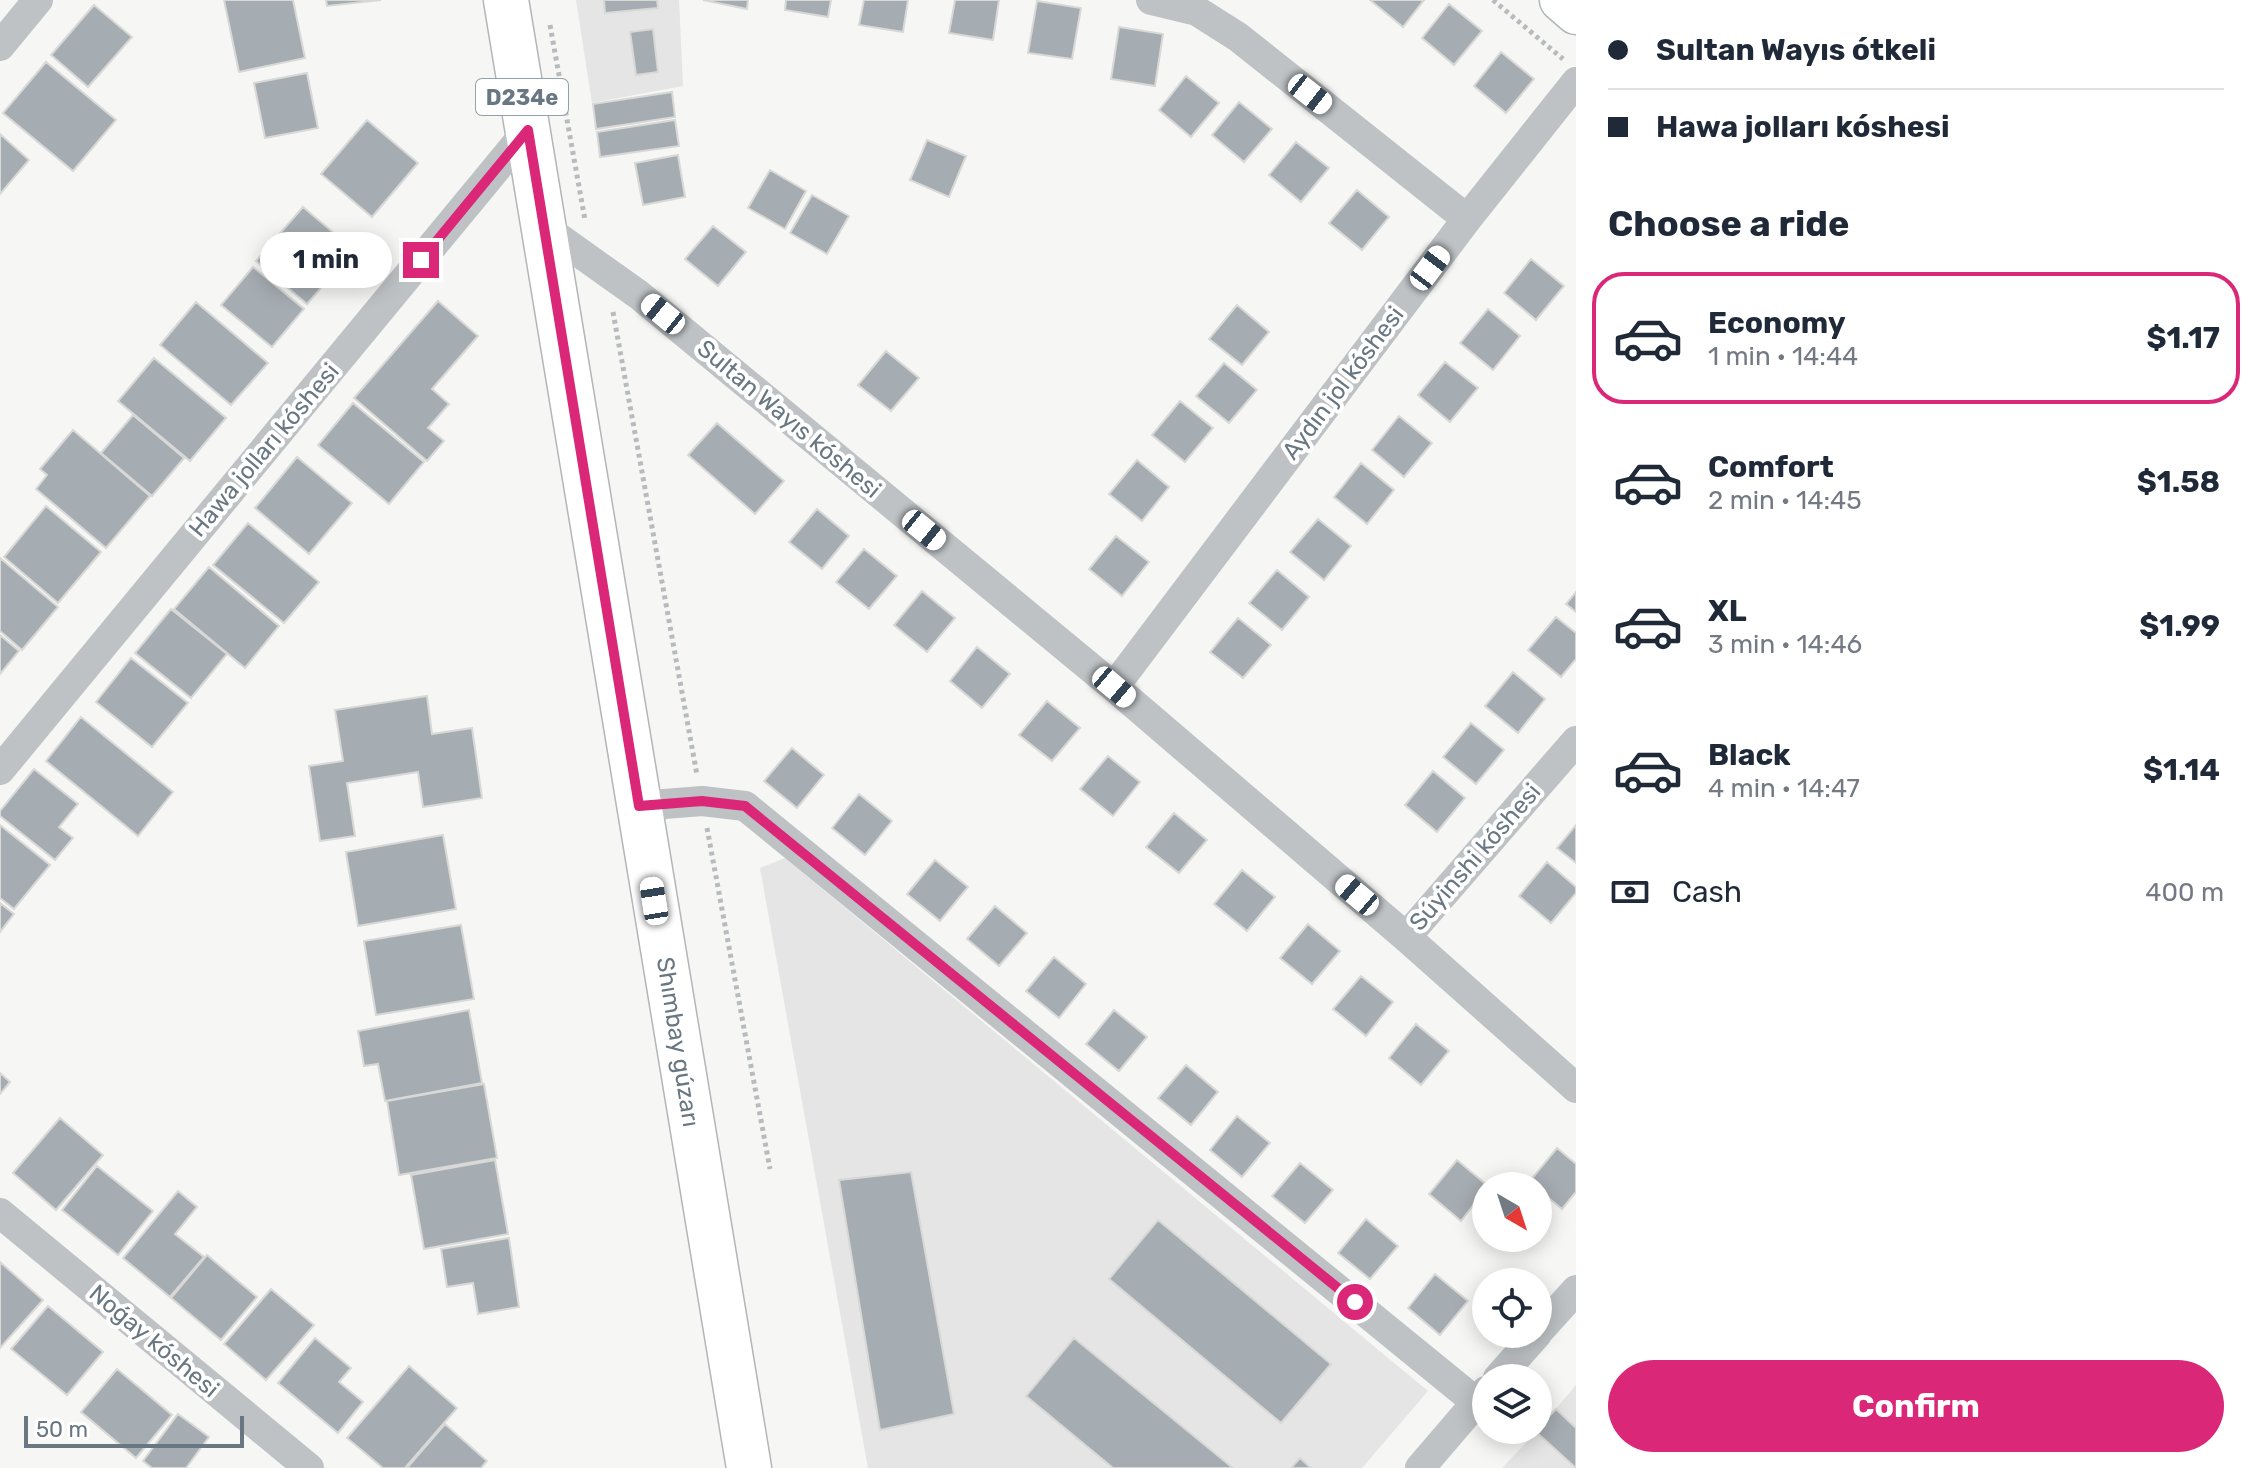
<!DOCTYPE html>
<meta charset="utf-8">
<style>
:root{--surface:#fff;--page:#f2f2f3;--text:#1f2937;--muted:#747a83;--line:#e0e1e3;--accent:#db2777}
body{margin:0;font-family:Rubik,sans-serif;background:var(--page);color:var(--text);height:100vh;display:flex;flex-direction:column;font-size:30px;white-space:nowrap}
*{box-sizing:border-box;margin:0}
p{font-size:26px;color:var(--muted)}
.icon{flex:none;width:44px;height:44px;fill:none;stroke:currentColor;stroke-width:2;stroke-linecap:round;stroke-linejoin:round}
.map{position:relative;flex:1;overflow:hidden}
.drawer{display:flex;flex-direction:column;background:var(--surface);width:680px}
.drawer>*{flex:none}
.top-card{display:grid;align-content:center;height:176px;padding:0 32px;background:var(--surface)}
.needle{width:52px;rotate:141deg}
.fabs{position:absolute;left:1472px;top:1172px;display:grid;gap:16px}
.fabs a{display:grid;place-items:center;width:80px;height:80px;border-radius:50%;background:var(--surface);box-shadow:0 4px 20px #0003;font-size:40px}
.scale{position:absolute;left:24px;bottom:20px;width:220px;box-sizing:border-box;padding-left:8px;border:4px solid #687782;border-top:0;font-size:22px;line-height:28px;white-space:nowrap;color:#687782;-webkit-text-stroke:6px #fff;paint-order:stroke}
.end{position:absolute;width:36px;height:36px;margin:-18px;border:10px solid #db2777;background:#fff;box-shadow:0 0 0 4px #fff}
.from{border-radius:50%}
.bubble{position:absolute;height:56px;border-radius:28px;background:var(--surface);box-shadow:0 4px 20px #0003;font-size:26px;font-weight:700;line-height:56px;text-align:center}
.car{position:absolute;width:24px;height:48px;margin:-24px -12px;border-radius:10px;box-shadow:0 0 6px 2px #0007;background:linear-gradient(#fff 24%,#345 0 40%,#fff 0 76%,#345 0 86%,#fff 0)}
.top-card b{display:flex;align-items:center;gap:28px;height:76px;font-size:30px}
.top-card b+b{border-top:2px solid var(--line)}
.top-card i{width:20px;height:20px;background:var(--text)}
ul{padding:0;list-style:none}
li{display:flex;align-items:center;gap:24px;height:132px;margin:0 16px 12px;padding:0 16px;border:4px solid transparent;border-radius:32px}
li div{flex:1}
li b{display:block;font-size:30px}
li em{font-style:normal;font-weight:700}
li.current{border-color:var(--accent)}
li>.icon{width:72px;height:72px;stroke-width:1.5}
h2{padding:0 32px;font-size:36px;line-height:96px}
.pay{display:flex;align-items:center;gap:20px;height:88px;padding:0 32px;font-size:30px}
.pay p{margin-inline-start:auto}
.button{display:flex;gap:16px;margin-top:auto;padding:16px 32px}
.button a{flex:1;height:92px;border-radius:48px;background:var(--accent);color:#fff;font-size:32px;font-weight:700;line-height:92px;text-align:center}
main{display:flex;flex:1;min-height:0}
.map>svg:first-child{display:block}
.built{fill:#e4e5e4}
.building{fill:#a6adb2;stroke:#d8d8d6;stroke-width:2}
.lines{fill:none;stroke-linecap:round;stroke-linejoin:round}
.secondary-casing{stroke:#b0b6ba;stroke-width:45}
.primary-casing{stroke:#b2b6b9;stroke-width:47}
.path{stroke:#b8bbbd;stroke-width:5;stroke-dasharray:4 4;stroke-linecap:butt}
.minor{stroke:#bec2c5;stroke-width:30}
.secondary{stroke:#fff;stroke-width:42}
.primary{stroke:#fff;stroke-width:44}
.route{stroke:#db2777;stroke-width:10}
.labels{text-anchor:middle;stroke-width:8;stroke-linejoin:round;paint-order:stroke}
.shield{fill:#fff;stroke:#95a0a8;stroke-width:2}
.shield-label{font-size:22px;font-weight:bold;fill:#687782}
.street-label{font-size:24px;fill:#687782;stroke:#fff}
</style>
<main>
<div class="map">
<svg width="1576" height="1468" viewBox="0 0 1576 1468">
<rect width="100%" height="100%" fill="#f6f6f4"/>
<!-- built -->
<path class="built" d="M 576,0 L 679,0 L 683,86 L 592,103 Z
M 785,858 L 1428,1391 L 1362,1468 L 868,1468 L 760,868 Z
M 1576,1385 L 1576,1468 L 1502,1468 L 1538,1430 Z"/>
<!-- building -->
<path class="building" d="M 224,0 L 293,0 L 305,58 L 239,72 Z
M 326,0 L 381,0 L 327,6 Z
M 604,0 L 657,0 L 658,8 L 605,13 Z
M 703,0 L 748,0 L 747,9 Z
M 786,0 L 831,0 L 828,17 L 785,10 Z
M 864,0 L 908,0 L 903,32 L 859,25 Z
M 955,0 L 999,0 L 993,40 L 949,33 Z
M 1370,0 L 1424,0 L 1403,27 Z
M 1037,1 L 1081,8 L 1072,59 L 1028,53 Z
M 1449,4 L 1482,31 L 1454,65 L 1422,38 Z
M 94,5 L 132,37 L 88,87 L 51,55 Z
M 1119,27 L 1163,34 L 1155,86 L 1111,79 Z
M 653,29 L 658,72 L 636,75 L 630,32 Z
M 1501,52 L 1534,79 L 1506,113 L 1474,86 Z
M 46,62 L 116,120 L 73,171 L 3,113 Z
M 307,73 L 318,128 L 265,138 L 254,83 Z
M 1186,76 L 1219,103 L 1191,137 L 1159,110 Z
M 672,92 L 675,117 L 596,129 L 593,104 Z
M 1239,102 L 1272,129 L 1244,162 L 1212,135 Z
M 367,120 L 418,163 L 372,217 L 321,174 Z
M 675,120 L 679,146 L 600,157 L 597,132 Z
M 0,134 L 29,160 L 0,194 Z
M 927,140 L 966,156 L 949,197 L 910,180 Z
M 1296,142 L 1329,168 L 1301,202 L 1269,175 Z
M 678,155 L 685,197 L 643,205 L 635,163 Z
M 770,170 L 806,191 L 785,229 L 748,208 Z
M 1357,190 L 1389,217 L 1362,250 L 1329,223 Z
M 812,195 L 849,216 L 827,254 L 790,233 Z
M 303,207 L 354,250 L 307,304 L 256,261 Z
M 713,226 L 746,252 L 718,286 L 685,259 Z
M 1531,259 L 1564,286 L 1536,320 L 1504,293 Z
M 253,267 L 304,309 L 272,347 L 221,305 Z
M 438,301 L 478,336 L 432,389 L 449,404 L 428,428 L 444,441 L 427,461 L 354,398 Z
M 196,302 L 268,363 L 231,405 L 160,345 Z
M 1237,305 L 1269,332 L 1242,365 L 1209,339 Z
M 1488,309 L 1520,336 L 1493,370 L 1460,343 Z
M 886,351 L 919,378 L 891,411 L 858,385 Z
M 154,358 L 226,418 L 190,461 L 118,401 Z
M 1445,362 L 1478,388 L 1450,422 L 1418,395 Z
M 1224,363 L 1257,390 L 1229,423 L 1196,396 Z
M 1180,401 L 1213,428 L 1185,462 L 1152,435 Z
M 353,403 L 424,462 L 389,504 L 318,445 Z
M 133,415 L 184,458 L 152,496 L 101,453 Z
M 1399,416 L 1432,443 L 1404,477 L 1372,450 Z
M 717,423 L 784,481 L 755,514 L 688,455 Z
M 73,430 L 150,496 L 106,548 L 36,489 L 47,475 L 40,469 Z
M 297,457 L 352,503 L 309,554 L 255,508 Z
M 1137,460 L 1169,487 L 1142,521 L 1109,494 Z
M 1361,463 L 1394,490 L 1367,524 L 1334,497 Z
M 46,506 L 101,552 L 58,603 L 4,557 Z
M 817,509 L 849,536 L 822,569 L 789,542 Z
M 1318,519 L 1351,546 L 1324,580 L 1290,552 Z
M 248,523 L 319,582 L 284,623 L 213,565 Z
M 1116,536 L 1149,562 L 1122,596 L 1089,569 Z
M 864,549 L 897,576 L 869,609 L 836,582 Z
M 0,558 L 58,607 L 22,650 L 0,631 Z
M 209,567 L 279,626 L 245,668 L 174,609 Z
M 1277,570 L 1309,597 L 1282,630 L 1249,603 Z
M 922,591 L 955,618 L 927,652 L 894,625 Z
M 1576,592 L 1576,612 L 1566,604 Z
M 171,609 L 227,654 L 191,698 L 135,653 Z
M 1556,617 L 1576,633 L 1576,659 L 1561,677 L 1528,650 Z
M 1238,618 L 1271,645 L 1243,678 L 1210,652 Z
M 0,635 L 19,651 L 0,674 Z
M 977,647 L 1010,674 L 982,708 L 950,681 Z
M 131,658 L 188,703 L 152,747 L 96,702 Z
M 1513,672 L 1545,699 L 1518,733 L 1485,706 Z
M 427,696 L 432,734 L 472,728 L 482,798 L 423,807 L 418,772 L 347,783 L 355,836 L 320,841 L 309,766 L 343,761 L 335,710 Z
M 1047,701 L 1080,728 L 1052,761 L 1019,735 Z
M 81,717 L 173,792 L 138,836 L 46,761 Z
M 1471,723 L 1504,750 L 1476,784 L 1443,757 Z
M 792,748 L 824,775 L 797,808 L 764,781 Z
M 1108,756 L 1140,782 L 1113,816 L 1080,789 Z
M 34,769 L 78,804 L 59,827 L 73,838 L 55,860 L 0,816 L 0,811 Z
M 1433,771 L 1465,798 L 1437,832 L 1405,805 Z
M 859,794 L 892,821 L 865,855 L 832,828 Z
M 1174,813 L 1207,840 L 1179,873 L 1146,847 Z
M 0,825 L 50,865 L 14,909 L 0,898 Z
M 1576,825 L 1576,863 L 1557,848 Z
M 443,835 L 456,909 L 358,926 L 346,852 Z
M 935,860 L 968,887 L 940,921 L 907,894 Z
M 1547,862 L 1576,887 L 1576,893 L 1551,923 L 1519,896 Z
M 1242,870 L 1275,897 L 1247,931 L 1214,904 Z
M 0,903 L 14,914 L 0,932 Z
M 995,906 L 1027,933 L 999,966 L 967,939 Z
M 1308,924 L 1340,951 L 1312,984 L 1280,958 Z
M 461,925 L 474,999 L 376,1015 L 364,941 Z
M 1054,957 L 1086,984 L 1059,1018 L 1026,991 Z
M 1361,976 L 1393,1002 L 1366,1036 L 1333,1009 Z
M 469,1010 L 482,1083 L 385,1101 L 378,1064 L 364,1066 L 358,1031 Z
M 1114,1010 L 1147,1037 L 1119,1071 L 1086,1044 Z
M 1416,1024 L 1449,1051 L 1421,1085 L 1389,1058 Z
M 1186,1065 L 1218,1092 L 1191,1125 L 1158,1098 Z
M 0,1073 L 10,1082 L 0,1094 Z
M 484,1084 L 497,1158 L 399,1175 L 387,1101 Z
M 1237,1116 L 1270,1143 L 1242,1177 L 1210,1150 Z
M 60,1118 L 103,1155 L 56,1210 L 13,1173 Z
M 1557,1148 L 1576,1164 L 1576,1192 L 1562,1209 L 1538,1189 L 1538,1186 L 1534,1186 L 1529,1182 Z
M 495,1160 L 508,1234 L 424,1249 L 411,1175 Z
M 1457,1160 L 1488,1186 L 1461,1221 L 1429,1194 Z
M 1300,1163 L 1333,1190 L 1305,1223 L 1272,1196 Z
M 97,1166 L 153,1211 L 118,1255 L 62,1210 Z
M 911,1172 L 954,1414 L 880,1430 L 839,1180 Z
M 178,1191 L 197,1207 L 175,1234 L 204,1257 L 170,1297 L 123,1258 Z
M 1366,1219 L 1398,1246 L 1370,1279 L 1338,1253 Z
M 1158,1220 L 1331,1364 L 1281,1423 L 1109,1279 Z
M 509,1238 L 519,1307 L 478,1314 L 473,1283 L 447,1287 L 441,1249 Z
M 207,1255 L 257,1297 L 221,1340 L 171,1298 Z
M 0,1262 L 43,1300 L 0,1348 Z
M 1435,1274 L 1468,1301 L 1440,1335 L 1408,1308 Z
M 271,1289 L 314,1325 L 266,1380 L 224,1344 Z
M 48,1306 L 103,1352 L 67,1395 L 11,1349 Z
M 315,1338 L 351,1368 L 339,1382 L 363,1402 L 338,1433 L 278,1383 Z
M 1074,1338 L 1233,1468 L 1113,1468 L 1026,1396 Z
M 409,1366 L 457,1408 L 405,1468 L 383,1468 L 347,1438 Z
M 117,1369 L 172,1415 L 136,1458 L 81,1412 Z
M 1556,1409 L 1576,1428 L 1576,1468 L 1535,1431 Z
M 178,1414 L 209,1437 L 186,1468 L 152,1468 L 143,1461 Z
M 445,1424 L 487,1461 L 481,1468 L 407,1468 Z
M 1300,1458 L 1311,1468 L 1291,1468 Z"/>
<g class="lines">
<!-- secondary casing -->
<g class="secondary-casing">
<path id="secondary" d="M 1561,0 L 1576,13"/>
</g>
<!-- primary casing -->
<g class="primary-casing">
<path id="primary" d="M 506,0 L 749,1468"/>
</g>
<!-- path -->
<path class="path" d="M 1493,0 L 1563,59
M 550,25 L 585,220
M 613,312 L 697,775
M 707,828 L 770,1169"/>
<!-- minor -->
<path class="minor" d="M 1151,0 L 1197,11 L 1238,37 L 1467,219
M 0,46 L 38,0
M 542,226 L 639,295 L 1114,687 L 1406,937 L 1576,1088
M 1114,687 L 1467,219 L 1576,82
M 0,770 L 528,130
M 639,806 L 702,801 L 745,806 L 1476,1402
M 1406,937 L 1576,741
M 0,1213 L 309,1468
M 1538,1332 L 1576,1290
M 1498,1378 L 1537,1334
M 1420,1468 L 1486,1391"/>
<!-- secondary -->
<use href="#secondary" class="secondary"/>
<!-- primary -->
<use href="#primary" class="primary"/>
</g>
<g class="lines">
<!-- route -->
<path class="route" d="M 421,260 L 528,130 L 639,806 L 702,801 L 745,806 L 1355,1302"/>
</g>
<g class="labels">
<!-- shield labels -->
<rect class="shield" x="476" y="79" width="92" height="36" rx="6"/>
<g class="shield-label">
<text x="522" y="105">D234e</text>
</g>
<!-- street labels -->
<g class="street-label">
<text transform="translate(1343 383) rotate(-53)" y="8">Aydın jol kóshesi</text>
<text transform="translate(789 419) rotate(40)" y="8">Sultan Wayıs kóshesi</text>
<text transform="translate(264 450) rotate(-50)" y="8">Hawa jolları kóshesi</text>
<text transform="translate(1475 857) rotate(-49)" y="8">Súyinshi kóshesi</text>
<text transform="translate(678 1042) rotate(81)" y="8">Shımbay gúzarı</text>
<text transform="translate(154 1341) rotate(40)" y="8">Noǵay kóshesi</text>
</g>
</g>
</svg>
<div class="fabs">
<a><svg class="needle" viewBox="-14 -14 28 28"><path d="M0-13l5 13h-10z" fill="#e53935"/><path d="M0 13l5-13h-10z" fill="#747a83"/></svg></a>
<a><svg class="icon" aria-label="locate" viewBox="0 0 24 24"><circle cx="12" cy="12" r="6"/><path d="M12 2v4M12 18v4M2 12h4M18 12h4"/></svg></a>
<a><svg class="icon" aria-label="layers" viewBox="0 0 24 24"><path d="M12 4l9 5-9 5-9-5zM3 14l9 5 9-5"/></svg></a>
</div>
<div class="scale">50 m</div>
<i class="end from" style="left:1355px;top:1302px"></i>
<i class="end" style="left:421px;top:260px"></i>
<div class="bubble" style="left:260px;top:232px;width:132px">1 min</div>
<i class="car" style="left:1310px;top:94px;rotate:128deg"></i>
<i class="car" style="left:1430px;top:268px;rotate:37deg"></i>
<i class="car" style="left:663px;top:314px;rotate:309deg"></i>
<i class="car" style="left:924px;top:530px;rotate:129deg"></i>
<i class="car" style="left:1114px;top:687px;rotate:130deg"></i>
<i class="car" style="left:1357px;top:895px;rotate:310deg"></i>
<i class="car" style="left:654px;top:901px;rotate:351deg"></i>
</div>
<section class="drawer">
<div class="top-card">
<b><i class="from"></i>Sultan Wayıs ótkeli</b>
<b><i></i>Hawa jolları kóshesi</b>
</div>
<h2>Choose a ride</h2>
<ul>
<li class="current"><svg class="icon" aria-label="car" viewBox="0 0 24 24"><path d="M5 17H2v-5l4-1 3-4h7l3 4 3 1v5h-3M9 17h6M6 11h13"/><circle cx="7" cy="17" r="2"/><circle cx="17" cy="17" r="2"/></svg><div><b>Economy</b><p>1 min · 14:44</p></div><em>$1.17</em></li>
<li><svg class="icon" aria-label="car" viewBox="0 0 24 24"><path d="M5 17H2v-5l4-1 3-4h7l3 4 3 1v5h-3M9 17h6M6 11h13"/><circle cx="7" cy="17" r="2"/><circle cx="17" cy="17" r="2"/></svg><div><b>Comfort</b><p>2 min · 14:45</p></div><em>$1.58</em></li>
<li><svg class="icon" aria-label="car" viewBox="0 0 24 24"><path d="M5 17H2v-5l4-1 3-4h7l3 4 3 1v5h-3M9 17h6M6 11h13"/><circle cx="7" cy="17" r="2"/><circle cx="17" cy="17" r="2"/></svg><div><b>XL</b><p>3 min · 14:46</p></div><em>$1.99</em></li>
<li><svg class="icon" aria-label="car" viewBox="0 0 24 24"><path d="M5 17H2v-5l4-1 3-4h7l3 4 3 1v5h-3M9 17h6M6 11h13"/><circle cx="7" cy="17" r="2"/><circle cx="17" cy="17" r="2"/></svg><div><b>Black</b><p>4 min · 14:47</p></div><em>$1.14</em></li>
</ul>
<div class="pay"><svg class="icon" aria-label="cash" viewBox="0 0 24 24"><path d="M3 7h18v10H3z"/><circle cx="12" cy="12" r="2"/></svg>Cash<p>400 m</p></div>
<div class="button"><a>Confirm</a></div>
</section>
</main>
